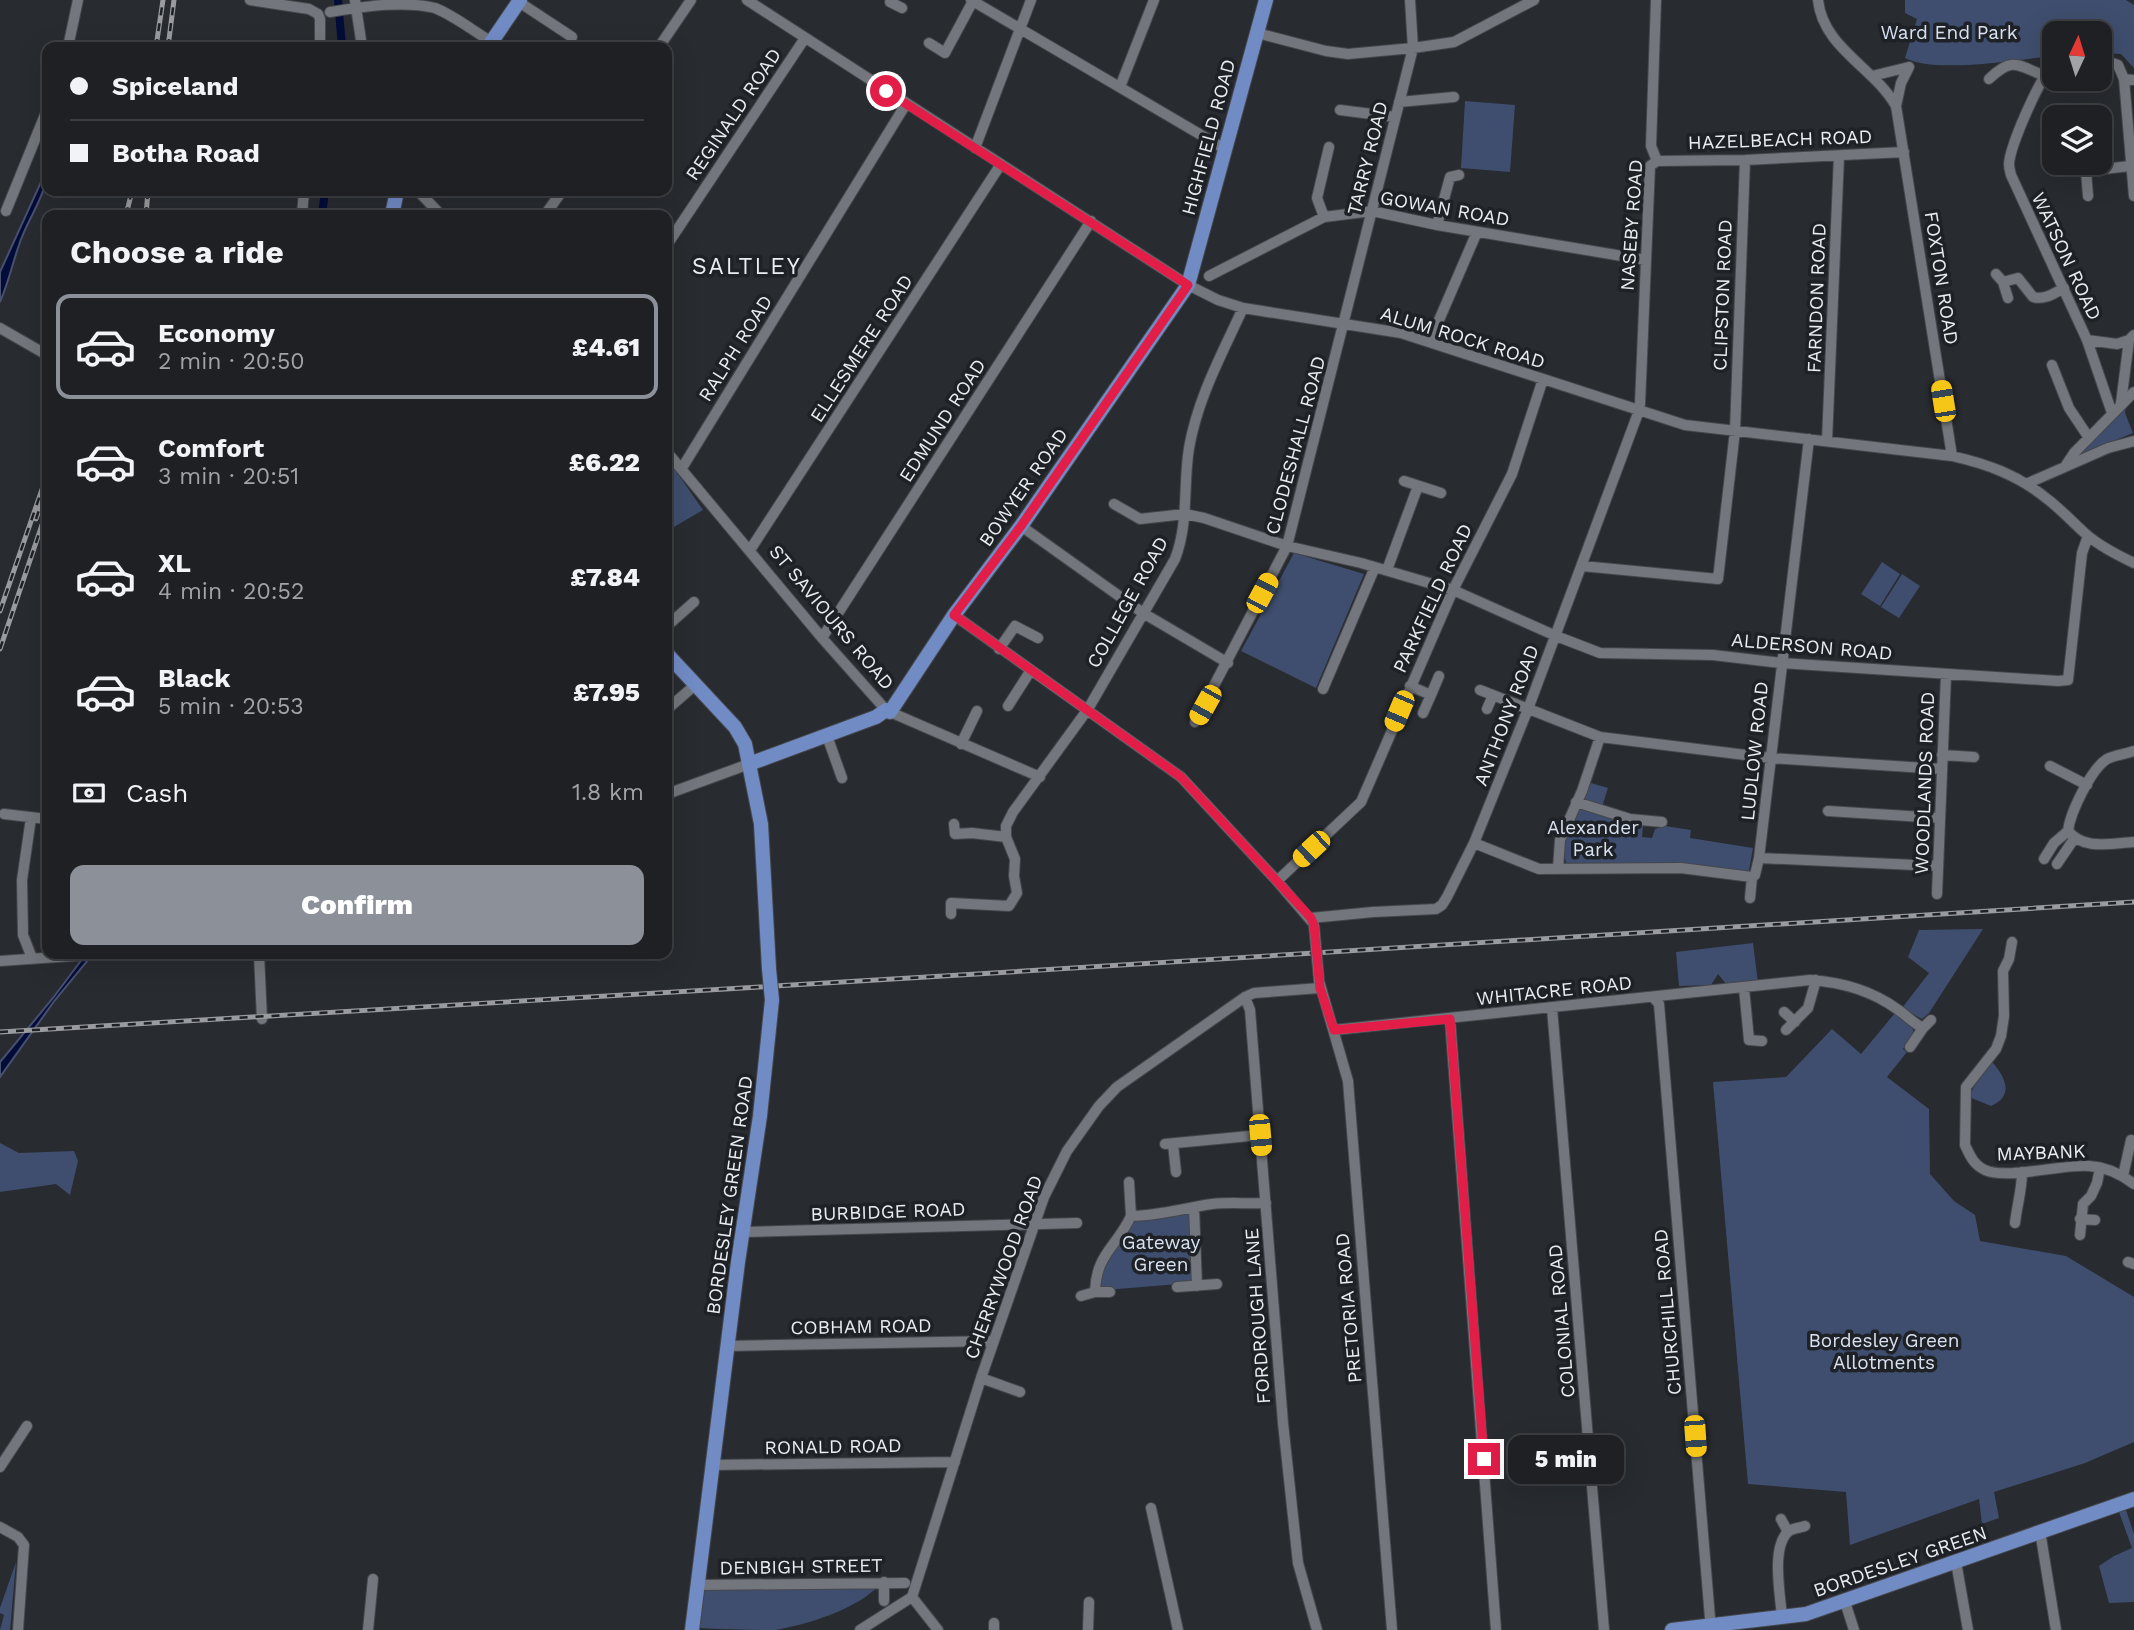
<!DOCTYPE html>
<meta charset="utf-8">
<style>
:root{--surface:#1e2024;--page:#26282c;--text:#f1f3f6;--muted:#a1a3a6;--line:#3c3e41;--accent:#8c9099}
body{margin:0;font-family:"Work Sans",sans-serif;background:var(--page);color:var(--text);height:100vh;display:flex;flex-direction:column;font-size:26px;white-space:nowrap}
*{box-sizing:border-box;margin:0}
p{font-size:23px;color:var(--muted)}
.icon{flex:none;width:38px;height:38px;fill:none;stroke:currentColor;stroke-width:2;stroke-linecap:round;stroke-linejoin:round}
.map{position:relative;flex:1;overflow:hidden}
.details{position:absolute;left:42px;top:210px;width:630px;height:749px;display:flex;flex-direction:column;background:var(--surface);border-radius:14px;box-shadow:0 7px 28px #0002,0 0 0 2px var(--line)}
.details>*{flex:none}
.banner{position:absolute;left:42px;top:42px;width:630px;height:154px;border-radius:14px;box-shadow:0 7px 28px #0002,0 0 0 2px var(--line);display:grid;align-content:center;height:154px;padding:0 28px;background:var(--surface)}
.needle{width:46px;rotate:4deg}
.controls{position:absolute;left:2042px;top:21px;display:grid;gap:14px}
.controls a{display:grid;place-items:center;width:70px;height:70px;border-radius:14px;background:var(--surface);box-shadow:0 7px 28px #0002,0 0 0 2px var(--line);font-size:35px}
.end{position:absolute;width:32px;height:32px;margin:-16px;border:9px solid #e11d48;background:#fff;box-shadow:0 0 0 4px #fff}
.from{border-radius:50%}
.bubble{position:absolute;height:49px;border-radius:14px;background:var(--surface);box-shadow:0 7px 28px #0002,0 0 0 2px var(--line);font-size:23px;font-weight:800;line-height:49px;text-align:center}
.car{position:absolute;width:21px;height:42px;margin:-21px -10px;border-radius:9px;box-shadow:0 0 5px 2px #0007;background:linear-gradient(#f5c518 24%,#345 0 40%,#f5c518 0 76%,#345 0 86%,#f5c518 0)}
.banner b{display:flex;align-items:center;gap:24px;height:66px;font-size:26px}
.banner b+b{border-top:2px solid var(--line)}
.banner i{width:18px;height:18px;background:var(--text)}
ul{padding:0;list-style:none}
li{display:flex;align-items:center;gap:21px;height:105px;margin:0 14px 10px;padding:0 14px;border:4px solid transparent;border-radius:14px}
li div{flex:1}
li b{display:block;font-size:26px}
li em{font-style:normal;font-weight:800}
li.selected{border-color:var(--accent)}
li>.icon{width:63px;height:63px;stroke-width:1.5}
h2{padding:0 28px;font-size:32px;line-height:84px}
.pay{display:flex;align-items:center;gap:18px;height:77px;padding:0 28px;font-size:26px}
.pay p{margin-inline-start:auto}
.primary-button{display:flex;gap:14px;margin-top:auto;padding:14px 28px}
.primary-button a{flex:1;height:80px;border-radius:14px;background:var(--accent);color:#fff;font-size:28px;font-weight:800;line-height:80px;text-align:center}
.map>svg:first-child{display:block}
.green{fill:#3f4e6e}
.water{fill:#020c38;stroke:#48506f;stroke-width:2}
.lines{fill:none;stroke-linecap:round;stroke-linejoin:round}
.canal{stroke:#020c38;stroke-width:8}
.minor-casing{stroke:#45474c;stroke-width:12}
.major-casing{stroke:#45474c;stroke-width:16}
.minor{stroke:#73767c;stroke-width:10}
.major{stroke:#718bc5;stroke-width:14}
.rail-casing{stroke:#999b9f;stroke-width:5}
.rail{stroke:#1e2126;stroke-width:2.5;stroke-dasharray:8;stroke-linecap:butt}
.minor-bridge-casing{stroke:#45474c;stroke-width:12;stroke-linecap:butt}
.major-bridge-casing{stroke:#45474c;stroke-width:16;stroke-linecap:butt}
.minor-bridge{stroke:#73767c;stroke-width:10}
.major-bridge{stroke:#718bc5;stroke-width:14}
.route{stroke:#e11d48;stroke-width:9}
.labels{text-anchor:middle;stroke-width:7;stroke-linejoin:round;paint-order:stroke}
.park-label{font-size:19px;fill:#d8e1f0;stroke:#1e2126}
.street-label{font-size:19px;fill:#ebedf0;stroke:#1e2126}
.quarter-label{font-size:23px;letter-spacing:2px;fill:#ebedf0;stroke:#1e2126}
</style>
<div class="map">
<svg width="2134" height="1630" viewBox="0 0 2134 1630">
<rect width="100%" height="100%" fill="#282b30"/>
<!-- green -->
<path class="green" d="M 1905,0 L 2126,0 L 2134,5 L 2134,68 L 2121,54 L 2100,53 L 2100,33 L 2054,33 L 2054,56 C 2018,59 1936,74 1905,58 L 1917,19 L 1905,13 Z
M 1465,101 L 1515,105 L 1510,172 L 1461,168 Z
M 2126,405 L 2125,413 L 2133,433 L 2081,454 Z
M 671,464 L 703,510 L 667,531 L 667,465 Z
M 1294,553 L 1364,574 L 1316,688 L 1241,651 Z
M 1882,562 L 1900,574 L 1880,606 L 1861,594 Z
M 1902,574 L 1920,586 L 1899,618 L 1881,607 Z
M 1591,783 L 1608,788 L 1600,813 L 1643,826 L 1642,837 L 1652,838 L 1655,829 L 1665,826 L 1691,830 L 1690,838 L 1753,848 L 1749,871 C 1688,863 1628,863 1567,864 C 1556,844 1582,802 1591,783 Z
M 1983,929 L 1929,1013 L 1922,1019 L 1902,1008 L 1929,973 L 1908,957 L 1919,930 Z
M 1753,943 L 1758,983 L 1727,985 L 1718,974 L 1711,985 L 1679,986 L 1676,952 Z
M 1895,1013 L 1913,1029 L 1913,1036 L 1903,1049 L 1907,1052 L 1887,1077 L 1929,1109 L 1930,1174 L 1954,1201 L 1975,1215 L 1980,1241 L 2066,1256 L 2134,1297 L 2134,1442 L 2085,1463 L 1994,1492 L 1999,1518 L 1982,1524 L 1979,1499 L 1850,1545 L 1846,1492 L 1748,1484 L 1713,1082 L 1786,1077 L 1832,1029 L 1861,1054 Z
M 1992,1062 C 2005,1076 2015,1096 1991,1106 L 1969,1097 L 1980,1074 Z
M 0,1143 L 19,1153 L 74,1151 L 78,1161 L 70,1195 L 56,1184 L 0,1192 Z
M 1174,1213 L 1189,1213 L 1193,1216 L 1195,1279 L 1191,1283 L 1105,1290 L 1101,1287 C 1101,1262 1118,1244 1131,1224 L 1137,1220 L 1153,1220 Z
M 2126,1510 L 2134,1534 L 2134,1602 L 2109,1603 L 2099,1566 L 2114,1556 L 2132,1548 L 2119,1512 Z
M 16,1562 L 10,1630 L 0,1630 L 4,1615 L 0,1613 L 0,1608 Z
M 879,1585 C 858,1609 806,1625 775,1630 C 750,1630 723,1629 698,1628 L 701,1590 Z"/>
<!-- water -->
<path class="water" d="M 47,169 C 47,196 27,219 19,245 C 12,265 9,281 0,302 L 0,272 Z
M 86,954 L 93,954 L 55,1000 L 0,1077 L 0,1062 L 53,998 Z"/>
<g class="lines">
<!-- canal -->
<path class="canal" d="M 338,0 L 342,47
M 322,215 L 325,191"/>
<!-- minor casing -->
<g class="minor-casing">
<path id="minor" d="M 250,0 L 309,9 L 318,14 L 320,19 L 320,47
M 355,0 L 362,47
M 747,0 L 1188,285 L 1218,300 L 1243,308 L 1401,333 L 1685,425 L 1952,456 C 1987,464 2018,475 2046,498 C 2061,509 2073,523 2087,535 C 2101,547 2117,555 2134,563
M 892,0 L 890,2 L 902,8
M 971,0 L 1225,149
M 1656,0 L 1651,146 L 1657,161
M 1818,0 C 1823,48 1874,67 1896,106 L 1952,456
M 519,2 L 572,37
M 330,12 C 363,7 402,0 435,8 C 455,16 473,31 492,42
M 1257,33 L 1326,51 L 1348,54 L 1413,48 L 1454,42 L 1534,0
M 929,43 L 945,53 L 973,1
M 68,47 L 78,0
M 659,47 L 691,0
M 2100,59 L 2118,65 L 2124,79 L 2134,80
M 2054,65 C 2041,74 2010,146 2009,164 C 2009,168 2010,171 2011,175 L 2087,340 L 2112,413
M 1872,76 L 1909,67
M 1989,79 C 2012,57 2017,64 2044,76
M 2124,79 L 2134,196
M 1120,87 L 1154,0
M 1399,102 L 1454,97
M 1896,106 L 1901,83 L 1909,67
M 1340,110 L 1395,117
M 975,148 L 1031,0
M 1657,161 L 1745,160 L 1904,152
M 418,191 L 441,215
M 2088,196 L 2086,171 L 2130,166
M 6,211 L 47,110
M 302,215 L 304,191
M 545,215 L 562,191
M 1324,217 L 1317,198 L 1329,147
M 1437,225 L 1450,177 L 1459,175
M 667,245 L 805,38
M 1996,274 L 2003,282 L 2008,298
M 1209,276 L 1324,217 L 1372,211 L 1437,225 L 1646,260
M 2003,282 L 2018,278 L 2033,297 C 2045,300 2053,294 2064,288
M 0,328 L 47,355
M 2087,340 L 2117,344 L 2129,340
M 1430,341 L 1477,232
M 2052,365 L 2069,408 L 2089,438
M 2121,403 L 2129,340 L 2134,335
M 1827,441 L 1839,156
M 667,452 L 822,638 L 886,710
M 2066,465 L 2074,453 L 2134,392
M 682,468 L 906,104
M 1404,481 L 1441,493
M 2026,484 L 2108,448 L 2134,441
M 1114,504 L 1140,519 L 1185,514 L 1204,518 L 1287,546 L 1361,563 L 1453,590 L 1556,636 L 1600,653 L 1713,655 L 1781,663 L 2058,681 L 2068,680 L 2082,553 L 2088,536
M 1021,526 L 1143,613 L 1228,663
M 750,550 L 1001,164
M 1582,566 L 1718,579 L 1735,431 L 1745,160
M 1387,570 L 1418,486
M 954,615 L 1181,777 L 1277,881 L 1313,923
M 667,626 L 694,602
M 822,638 L 1091,221
M 999,649 L 1015,626 L 1038,638
M 1410,686 L 1431,695 L 1439,676
M 1323,689 L 1375,567
M 1480,690 L 1600,737 L 1770,758 L 1941,769
M 671,706 L 695,685
M 1008,706 L 1031,670
M 1487,709 L 1493,695
M 890,712 L 1040,777
M 1423,713 L 1431,695
M 1195,722 L 1287,546 L 1413,48 L 1410,0
M 827,736 L 842,778
M 961,744 L 977,711
M 1942,755 L 1974,757
M 2050,766 L 2087,785
M 667,794 L 749,764
M 1576,802 L 1630,819 L 1662,822
M 1828,811 L 1939,818
M 4,814 L 47,819
M 31,818 L 22,880 L 23,935 L 32,958
M 954,824 L 955,834 L 972,833 L 1006,837
M 2068,831 C 2070,813 2091,769 2107,759 C 2115,755 2126,754 2134,751
M 2068,831 C 2085,851 2110,843 2134,842
M 1474,843 L 1539,869 L 1681,868 L 1752,877
M 1759,858 L 1937,866
M 2044,859 L 2054,843 L 2068,831
M 2057,864 L 2074,839
M 1558,869 L 1560,840 L 1582,791 L 1600,737
M 1277,881 L 1361,802 L 1453,590 L 1512,474 L 1543,379
M 1937,894 L 1946,675
M 1750,898 L 1752,877 L 1755,875 L 1759,858 L 1809,439
M 951,914 L 951,903 L 1009,906 L 1017,893 L 1014,876 L 1015,859 L 1006,837 L 1006,826 L 1013,812 L 1088,709 L 1175,559 C 1189,523 1183,485 1189,448 C 1198,397 1222,354 1243,308
M 1311,918 L 1373,912 L 1436,909 L 1442,905 L 1447,897 L 1474,843 L 1528,709 L 1637,416 L 1640,404 L 1650,166 L 1657,161
M 2012,942 L 2009,959 L 2003,971 L 2004,1016 L 2001,1036 L 1996,1049 L 1966,1087 L 1965,1145 C 1970,1156 1974,1165 1985,1170 C 2007,1180 2062,1164 2089,1166 C 2105,1167 2121,1174 2134,1184
M 259,954 L 262,1019
M 0,961 L 101,954
M 1319,981 L 1348,1081 L 1392,1630
M 1744,988 L 1749,1040 L 1762,1041
M 1245,997 L 1250,1010 L 1283,1423 L 1298,1563 L 1317,1630
M 1653,997 L 1659,1004 L 1711,1630
M 1552,1008 L 1604,1630
M 1784,1012 L 1795,1022
M 1450,1019 L 1496,1630
M 1334,1030 L 1810,980 C 1840,982 1872,991 1897,1009 C 1906,1015 1913,1023 1923,1028 L 1931,1020
M 1786,1030 L 1808,1008 L 1816,980
M 1910,1047 L 1923,1028
M 1165,1144 L 1260,1135
M 1173,1144 L 1176,1172
M 2123,1176 L 2131,1140
M 1129,1182 L 1131,1216
M 1194,1207 L 1197,1286
M 2080,1219 L 2095,1220
M 2015,1223 C 2017,1205 2022,1190 2022,1172
M 743,1232 L 1077,1223
M 2080,1235 L 2083,1204 L 2091,1196 L 2097,1183 L 2100,1168
M 2128,1262 L 2134,1264
M 1177,1287 L 1217,1284
M 1095,1292 C 1096,1254 1116,1248 1131,1216 C 1158,1216 1184,1208 1212,1204 C 1229,1202 1248,1204 1266,1203
M 1081,1296 L 1095,1292 L 1110,1292
M 728,1346 L 994,1341
M 981,1378 L 1020,1392
M 712,1465 L 955,1462
M 0,1467 L 27,1426
M 1151,1508 L 1178,1630
M 1781,1519 L 1788,1532
M 0,1527 L 18,1537 L 24,1545 L 18,1630
M 2040,1531 L 2056,1630
M 1956,1562 L 1968,1630
M 698,1585 L 905,1583
M 912,1597 L 938,1630
M 884,1601 L 884,1582
M 1845,1602 L 1854,1630
M 1782,1618 C 1781,1598 1770,1546 1789,1531 C 1793,1528 1800,1528 1805,1526
M 368,1630 L 373,1579
M 860,1630 L 912,1597 L 981,1378 L 1044,1197 L 1067,1151 L 1099,1106 L 1117,1087 L 1245,997 L 1254,993 L 1320,988
M 994,1630 L 994,1623
M 1088,1630 L 1089,1602"/>
</g>
<!-- major casing -->
<g class="major-casing">
<path id="major" d="M 488,47 L 520,0
M 392,215 L 397,191
M 667,654 L 735,727 L 745,744 L 761,824 L 769,969
M 749,764 L 876,717 L 886,710 L 890,712 L 954,615 L 1021,526 L 1188,285 L 1266,0
M 692,1630 L 738,1262 L 760,1116 L 772,1000
M 1672,1630 L 1806,1614 L 2134,1499"/>
</g>
<!-- minor -->
<use href="#minor" class="minor"/>
<!-- major -->
<use href="#major" class="major"/>
<!-- rail casing -->
<g class="rail-casing">
<path id="rail" d="M 156,47 L 163,0
M 168,47 L 174,0
M 126,215 L 132,191
M 146,215 L 148,191
M 36,519 L 47,486
M 0,611 L 47,475
M 0,649 L 47,510
M 0,1032 L 977,974 L 2134,902"/>
</g>
<!-- rail -->
<use href="#rail" class="rail"/>
<!-- minor-bridge casing -->
<g class="minor-bridge-casing">
<path id="minor-bridge" d="M 1314,925 L 1319,980"/>
</g>
<!-- major-bridge casing -->
<g class="major-bridge-casing">
<path id="major-bridge" d="M 769,969 L 772,1000"/>
</g>
<!-- minor-bridge -->
<use href="#minor-bridge" class="minor-bridge"/>
<!-- major-bridge -->
<use href="#major-bridge" class="major-bridge"/>
</g>
<g class="lines">
<!-- route -->
<path class="route" d="M 886,91 L 1188,285 L 1021,526 L 954,615 L 1181,777 L 1311,918 L 1314,925 L 1320,988 L 1334,1030 L 1450,1019 L 1484,1459"/>
</g>
<g class="labels">
<!-- park labels -->
<g class="park-label">
<text x="1949" y="39">Ward End Park</text>
<text x="1593" y="834">Alexander<tspan x="1593" dy="22">Park</tspan></text>
<text x="1161" y="1249">Gateway<tspan x="1161" dy="22">Green</tspan></text>
<text x="1884" y="1347">Bordesley Green<tspan x="1884" dy="22">Allotments</tspan></text>
</g>
<!-- street labels -->
<g class="street-label">
<text transform="translate(733 114) rotate(-56)" y="7">REGINALD ROAD</text>
<text transform="translate(1208 137) rotate(-75)" y="7">HIGHFIELD ROAD</text>
<text transform="translate(1780 139) rotate(-2)" y="7">HAZELBEACH ROAD</text>
<text transform="translate(1367 158) rotate(-76)" y="7">TARRY ROAD</text>
<text transform="translate(1445 208) rotate(10)" y="7">GOWAN ROAD</text>
<text transform="translate(1631 225) rotate(-86)" y="7">NASEBY ROAD</text>
<text transform="translate(2067 256) rotate(65)" y="7">WATSON ROAD</text>
<text transform="translate(1942 278) rotate(81)" y="7">FOXTON ROAD</text>
<text transform="translate(1722 295) rotate(-88)" y="7">CLIPSTON ROAD</text>
<text transform="translate(1816 298) rotate(-88)" y="7">FARNDON ROAD</text>
<text transform="translate(1463 337) rotate(17)" y="7">ALUM ROCK ROAD</text>
<text transform="translate(735 348) rotate(-58)" y="7">RALPH ROAD</text>
<text transform="translate(861 348) rotate(-57)" y="7">ELLESMERE ROAD</text>
<text transform="translate(942 420) rotate(-57)" y="7">EDMUND ROAD</text>
<text transform="translate(1295 445) rotate(-75)" y="7">CLODESHALL ROAD</text>
<text transform="translate(1023 487) rotate(-55)" y="7">BOWYER ROAD</text>
<text transform="translate(1432 598) rotate(-65)" y="7">PARKFIELD ROAD</text>
<text transform="translate(1127 602) rotate(-61)" y="7">COLLEGE ROAD</text>
<text transform="translate(832 617) rotate(50)" y="7">ST SAVIOURS ROAD</text>
<text transform="translate(1812 646) rotate(5)" y="7">ALDERSON ROAD</text>
<text transform="translate(1506 715) rotate(-69)" y="7">ANTHONY ROAD</text>
<text transform="translate(1754 751) rotate(-84)" y="7">LUDLOW ROAD</text>
<text transform="translate(1924 783) rotate(-88)" y="7">WOODLANDS ROAD</text>
<text transform="translate(1554 990) rotate(-6)" y="7">WHITACRE ROAD</text>
<text transform="translate(2041 1152) rotate(-2)" y="7">MAYBANK</text>
<text transform="translate(729 1195) rotate(-82)" y="7">BORDESLEY GREEN ROAD</text>
<text transform="translate(888 1211) rotate(-2)" y="7">BURBIDGE ROAD</text>
<text transform="translate(1003 1267) rotate(-70)" y="7">CHERRYWOOD ROAD</text>
<text transform="translate(1348 1308) rotate(-95)" y="7">PRETORIA ROAD</text>
<text transform="translate(1667 1312) rotate(-95)" y="7">CHURCHILL ROAD</text>
<text transform="translate(1257 1316) rotate(-94)" y="7">FORDROUGH LANE</text>
<text transform="translate(1561 1321) rotate(-95)" y="7">COLONIAL ROAD</text>
<text transform="translate(861 1326) rotate(-1)" y="7">COBHAM ROAD</text>
<text transform="translate(833 1446) rotate(-1)" y="7">RONALD ROAD</text>
<text transform="translate(1900 1561) rotate(-19)" y="7">BORDESLEY GREEN</text>
<text transform="translate(801 1566) rotate(-1)" y="7">DENBIGH STREET</text>
</g>
<!-- quarter labels -->
<g class="quarter-label">
<text x="747" y="274">SALTLEY</text>
</g>
</g>
</svg>
<div class="controls">
<a><svg class="needle" viewBox="-14 -14 28 28"><path d="M0-13l5 13h-10z" fill="#e53935"/><path d="M0 13l5-13h-10z" fill="#a1a3a6"/></svg></a>
<a><svg class="icon" aria-label="layers" viewBox="0 0 24 24"><path d="M12 4l9 5-9 5-9-5zM3 14l9 5 9-5"/></svg></a>
</div>
<i class="end from" style="left:886px;top:91px"></i>
<i class="end" style="left:1484px;top:1459px"></i>
<div class="bubble" style="left:1508px;top:1435px;width:116px">5 min</div>
<i class="car" style="left:1943px;top:401px;rotate:351deg"></i>
<i class="car" style="left:1262px;top:593px;rotate:28deg"></i>
<i class="car" style="left:1205px;top:705px;rotate:209deg"></i>
<i class="car" style="left:1399px;top:711px;rotate:203deg"></i>
<i class="car" style="left:1311px;top:849px;rotate:227deg"></i>
<i class="car" style="left:1260px;top:1135px;rotate:175deg"></i>
<i class="car" style="left:1695px;top:1436px;rotate:176deg"></i>
<div class="banner">
<b><i class="from"></i>Spiceland</b>
<b><i></i>Botha Road</b>
</div>
<section class="details">
<h2>Choose a ride</h2>
<ul>
<li class="selected"><svg class="icon" aria-label="car" viewBox="0 0 24 24"><path d="M5 17H2v-5l4-1 3-4h7l3 4 3 1v5h-3M9 17h6M6 11h13"/><circle cx="7" cy="17" r="2"/><circle cx="17" cy="17" r="2"/></svg><div><b>Economy</b><p>2 min · 20:50</p></div><em>£4.61</em></li>
<li><svg class="icon" aria-label="car" viewBox="0 0 24 24"><path d="M5 17H2v-5l4-1 3-4h7l3 4 3 1v5h-3M9 17h6M6 11h13"/><circle cx="7" cy="17" r="2"/><circle cx="17" cy="17" r="2"/></svg><div><b>Comfort</b><p>3 min · 20:51</p></div><em>£6.22</em></li>
<li><svg class="icon" aria-label="car" viewBox="0 0 24 24"><path d="M5 17H2v-5l4-1 3-4h7l3 4 3 1v5h-3M9 17h6M6 11h13"/><circle cx="7" cy="17" r="2"/><circle cx="17" cy="17" r="2"/></svg><div><b>XL</b><p>4 min · 20:52</p></div><em>£7.84</em></li>
<li><svg class="icon" aria-label="car" viewBox="0 0 24 24"><path d="M5 17H2v-5l4-1 3-4h7l3 4 3 1v5h-3M9 17h6M6 11h13"/><circle cx="7" cy="17" r="2"/><circle cx="17" cy="17" r="2"/></svg><div><b>Black</b><p>5 min · 20:53</p></div><em>£7.95</em></li>
</ul>
<div class="pay"><svg class="icon" aria-label="cash" viewBox="0 0 24 24"><path d="M3 7h18v10H3z"/><circle cx="12" cy="12" r="2"/></svg>Cash<p>1.8 km</p></div>
<div class="primary-button"><a>Confirm</a></div>
</section>
</div>
